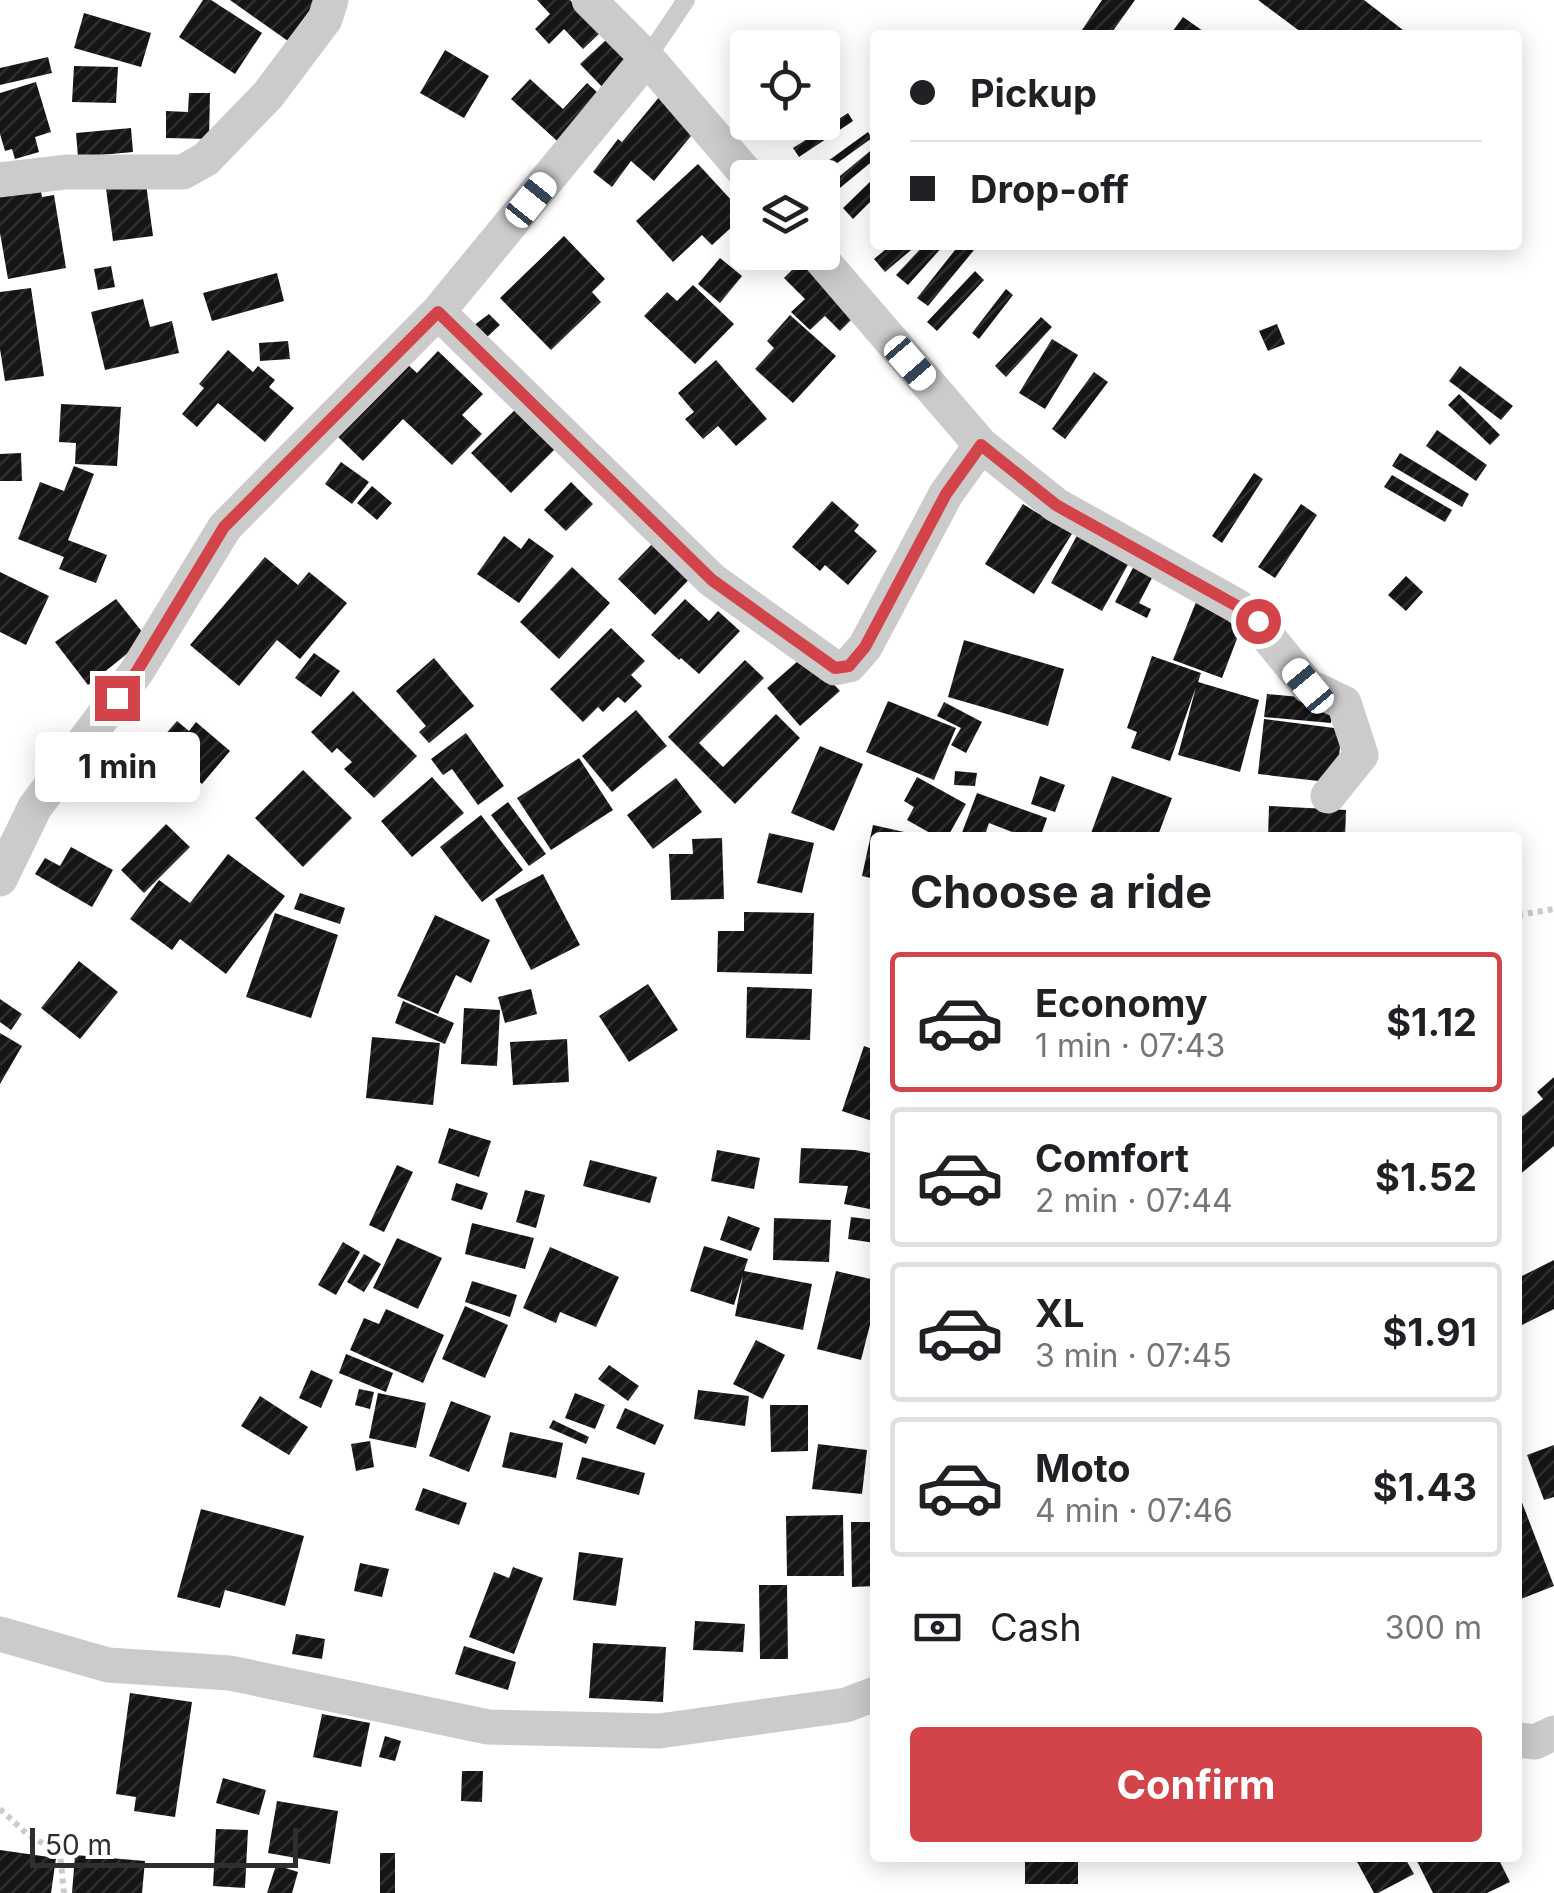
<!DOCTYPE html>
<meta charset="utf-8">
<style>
:root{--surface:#fff;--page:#f2f2f2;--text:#202124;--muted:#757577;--line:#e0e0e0;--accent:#d2434a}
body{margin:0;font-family:Inter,sans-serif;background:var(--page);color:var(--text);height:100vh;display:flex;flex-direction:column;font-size:38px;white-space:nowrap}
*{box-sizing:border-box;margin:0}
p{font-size:32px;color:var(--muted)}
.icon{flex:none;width:55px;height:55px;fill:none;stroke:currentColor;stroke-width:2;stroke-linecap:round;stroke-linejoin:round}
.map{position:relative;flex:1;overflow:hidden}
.sheet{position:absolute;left:870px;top:832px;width:652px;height:1030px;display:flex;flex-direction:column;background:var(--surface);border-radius:10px;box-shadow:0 5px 25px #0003}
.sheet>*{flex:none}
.guide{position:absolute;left:870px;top:30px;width:652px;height:220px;border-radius:10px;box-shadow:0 5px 25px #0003;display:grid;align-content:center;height:220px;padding:0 40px;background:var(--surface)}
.controls{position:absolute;left:730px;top:30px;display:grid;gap:20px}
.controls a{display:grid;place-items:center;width:110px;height:110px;border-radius:10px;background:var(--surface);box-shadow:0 5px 25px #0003;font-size:50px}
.scale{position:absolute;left:30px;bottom:25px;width:268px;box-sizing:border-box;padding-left:10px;border:5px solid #2e2e2e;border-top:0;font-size:28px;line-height:35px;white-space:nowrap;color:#2e2e2e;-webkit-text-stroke:8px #fff;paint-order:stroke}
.end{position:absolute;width:45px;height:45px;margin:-22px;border:12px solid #d2434a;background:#fff;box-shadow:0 0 0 5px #fff}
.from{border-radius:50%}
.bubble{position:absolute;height:70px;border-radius:10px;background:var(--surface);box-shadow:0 5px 25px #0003;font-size:32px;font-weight:700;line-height:70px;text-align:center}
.car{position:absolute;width:30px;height:60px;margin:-30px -15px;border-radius:12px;box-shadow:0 0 8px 2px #0007;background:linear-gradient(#fff 24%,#345 0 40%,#fff 0 76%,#345 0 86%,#fff 0)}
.guide b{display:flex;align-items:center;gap:35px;height:95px;font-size:38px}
.guide b+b{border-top:2px solid var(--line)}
.guide i{width:25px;height:25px;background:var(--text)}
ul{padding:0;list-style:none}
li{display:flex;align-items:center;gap:30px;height:140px;margin:0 20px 15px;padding:0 20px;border:5px solid var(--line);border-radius:10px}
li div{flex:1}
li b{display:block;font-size:38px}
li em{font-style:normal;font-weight:700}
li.current{border-color:var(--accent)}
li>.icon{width:90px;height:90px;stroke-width:1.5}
h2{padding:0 40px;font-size:45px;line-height:120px}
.pay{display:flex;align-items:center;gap:25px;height:110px;padding:0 40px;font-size:38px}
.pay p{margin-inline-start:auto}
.button{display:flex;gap:20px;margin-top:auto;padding:20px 40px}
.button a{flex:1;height:115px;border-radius:10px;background:var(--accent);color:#fff;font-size:40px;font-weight:700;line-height:115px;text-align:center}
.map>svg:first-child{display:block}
.building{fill:url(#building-hatch)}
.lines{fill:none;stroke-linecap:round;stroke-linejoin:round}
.path{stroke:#cbcbcb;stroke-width:6;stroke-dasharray:5 5;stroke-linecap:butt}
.lane{stroke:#cbcbcb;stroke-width:18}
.street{stroke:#cbcbcb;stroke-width:35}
.route{stroke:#d2434a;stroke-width:12}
</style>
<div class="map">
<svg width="1554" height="1893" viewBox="0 0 1554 1893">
<defs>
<pattern id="building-hatch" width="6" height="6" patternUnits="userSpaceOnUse" patternTransform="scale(2.5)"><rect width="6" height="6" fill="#151515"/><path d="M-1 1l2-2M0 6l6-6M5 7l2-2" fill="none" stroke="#2f2f2f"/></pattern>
</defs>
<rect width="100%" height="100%" fill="#fff"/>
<!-- building -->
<path class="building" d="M 203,0 L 211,0 L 262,33 L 235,74 L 179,37 Z
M 230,0 L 317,0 L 288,41 Z
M 537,0 L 570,0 L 601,32 L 583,49 L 564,29 L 549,44 L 535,29 L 550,14 Z
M 1102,0 L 1135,0 L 1110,35 L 1089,35 L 1082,30 Z
M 1258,0 L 1364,0 L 1403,30 L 1399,35 L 1305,35 Z
M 84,13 L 151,33 L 141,67 L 74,48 Z
M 1183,17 L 1203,31 L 1200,35 L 1170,35 Z
M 606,40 L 634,69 L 608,93 L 580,64 Z
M 445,50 L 489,76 L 464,118 L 420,93 Z
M 48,57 L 52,73 L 0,85 L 0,68 Z
M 74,66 L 118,67 L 116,103 L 72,102 Z
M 530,79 L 563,109 L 587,83 L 609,103 L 566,149 L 511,99 Z
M 36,82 L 51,132 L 35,137 L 39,152 L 15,159 L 12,149 L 5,151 L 0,134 L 0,93 Z
M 665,90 L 695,131 L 654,181 L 631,161 L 612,187 L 593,172 L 618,139 L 622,142 Z
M 189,93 L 210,93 L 209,139 L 166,138 L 166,111 L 188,112 Z
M 848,113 L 853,121 L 799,157 L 793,148 Z
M 131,128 L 133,152 L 78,157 L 76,133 Z
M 868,132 L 872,138 L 818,177 L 814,171 Z
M 875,147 L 875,159 L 829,197 L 823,190 Z
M 698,164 L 745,215 L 712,245 L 702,235 L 673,262 L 636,221 Z
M 145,176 L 153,236 L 113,241 L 105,181 Z
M 875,177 L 875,197 L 853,219 L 843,208 Z
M 39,181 L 42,197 L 54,195 L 66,268 L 8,279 L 0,233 L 0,188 Z
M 564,236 L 605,279 L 592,292 L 601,302 L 551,350 L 500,298 Z
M 891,245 L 917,245 L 885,272 L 874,259 Z
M 924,245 L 944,245 L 908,285 L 896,275 Z
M 959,245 L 968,245 L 974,250 L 928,306 L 917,298 Z
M 805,257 L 859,312 L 840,331 L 825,316 L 810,330 L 791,312 L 805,299 L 784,278 Z
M 720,258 L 742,276 L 720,303 L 698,284 Z
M 111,266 L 115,287 L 98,290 L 94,269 Z
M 975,271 L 984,280 L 937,331 L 927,322 Z
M 277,273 L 284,301 L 212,321 L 203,293 Z
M 693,285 L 734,324 L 695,364 L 644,316 L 667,292 L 677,301 Z
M 31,288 L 44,376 L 5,381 L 0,349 L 0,292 Z
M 1006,289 L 1013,295 L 979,339 L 972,333 Z
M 143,299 L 150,327 L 172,321 L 179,353 L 105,370 L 91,312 Z
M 489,314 L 500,325 L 485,339 L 473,326 Z
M 790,315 L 836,356 L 793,403 L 755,369 L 774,348 L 767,341 Z
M 1041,317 L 1052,327 L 1006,377 L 995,366 Z
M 1277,324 L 1285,344 L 1268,351 L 1259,331 Z
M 1052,339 L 1078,355 L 1045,409 L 1019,393 Z
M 288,341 L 290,359 L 260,361 L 259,343 Z
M 228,350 L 253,372 L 258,366 L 275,380 L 269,387 L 294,408 L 265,442 L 218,403 L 197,427 L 182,414 L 204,388 L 199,384 Z
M 438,351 L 483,394 L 462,415 L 482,434 L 452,465 L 403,419 L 363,461 L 336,435 L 406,363 L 417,373 Z
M 716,360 L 767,419 L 736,446 L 718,426 L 703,439 L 685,419 L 694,412 L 678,393 Z
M 1460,366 L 1513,406 L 1501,420 L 1449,381 Z
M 1094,372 L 1108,382 L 1065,439 L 1052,429 Z
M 1459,394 L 1500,435 L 1490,445 L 1448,405 Z
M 523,402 L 562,442 L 511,493 L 471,453 Z
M 61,404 L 121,407 L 117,466 L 75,464 L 76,443 L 59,442 Z
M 1437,430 L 1487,465 L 1476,481 L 1426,446 Z
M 21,453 L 22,481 L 0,481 L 0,454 Z
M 1400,453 L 1469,494 L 1462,507 L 1392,466 Z
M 341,462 L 369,482 L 352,504 L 325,484 Z
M 74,466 L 94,474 L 68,540 L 107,555 L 96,583 L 59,569 L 64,557 L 18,539 L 40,482 L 64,491 Z
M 1254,473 L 1263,479 L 1222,543 L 1212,536 Z
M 1392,475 L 1452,510 L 1445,522 L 1384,487 Z
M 571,482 L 593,504 L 566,531 L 544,510 Z
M 372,486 L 392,503 L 377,520 L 357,503 Z
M 832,501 L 859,525 L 854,531 L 877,551 L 848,585 L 825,565 L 820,571 L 792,547 Z
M 1023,504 L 1039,514 L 1045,505 L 1077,526 L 1034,594 L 985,564 Z
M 1301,504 L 1317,515 L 1275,578 L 1258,567 Z
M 1079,532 L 1135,552 L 1102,611 L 1051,583 Z
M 661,535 L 698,570 L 655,615 L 618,579 Z
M 504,536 L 521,549 L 529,538 L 554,556 L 519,603 L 477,574 Z
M 265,557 L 298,585 L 309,572 L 347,603 L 300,659 L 277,640 L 239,686 L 190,645 Z
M 1135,564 L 1154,574 L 1139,603 L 1151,609 L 1147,618 L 1115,602 Z
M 572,567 L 610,603 L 559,659 L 520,622 Z
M 0,572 L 49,596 L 26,645 L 0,632 Z
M 1406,576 L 1423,592 L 1406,611 L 1388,595 Z
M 1198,597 L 1246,615 L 1222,678 L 1173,660 Z
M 116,599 L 147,638 L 88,685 L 55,642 Z
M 685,599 L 709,621 L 718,611 L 740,631 L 699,674 L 681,658 L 679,660 L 651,635 Z
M 611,628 L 645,661 L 631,675 L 642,686 L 625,703 L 618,697 L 603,712 L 598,707 L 583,722 L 550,689 Z
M 964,640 L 1064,669 L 1048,726 L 948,697 Z
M 314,653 L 340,671 L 321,697 L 295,678 Z
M 806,654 L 840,691 L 800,726 L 767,688 Z
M 1152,656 L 1201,673 L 1198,682 L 1259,700 L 1240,772 L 1178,755 L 1196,687 L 1170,761 L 1131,748 L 1137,732 L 1127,728 Z
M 434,658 L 474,706 L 429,743 L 419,732 L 426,726 L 396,691 Z
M 745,660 L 764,678 L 699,743 L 723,767 L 776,714 L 800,738 L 735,804 L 668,737 Z
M 353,691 L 417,756 L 374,798 L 344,769 L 352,762 L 337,748 L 332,753 L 311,732 Z
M 1267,694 L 1333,700 L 1331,723 L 1264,717 Z
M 888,701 L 956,728 L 934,780 L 866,752 Z
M 944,702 L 982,722 L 966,753 L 951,745 L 961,728 L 937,716 Z
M 636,710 L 667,746 L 612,792 L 582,756 Z
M 1264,719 L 1342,729 L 1336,783 L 1258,774 Z
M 177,721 L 189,731 L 196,722 L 230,751 L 202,784 L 156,745 Z
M 466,733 L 504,786 L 478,805 L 452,769 L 443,775 L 431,759 Z
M 820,746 L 863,764 L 834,831 L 791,813 Z
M 579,758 L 613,810 L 551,850 L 517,798 Z
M 303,770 L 352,818 L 303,867 L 255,818 Z
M 955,771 L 977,773 L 975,786 L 954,785 Z
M 1040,776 L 1065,785 L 1055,812 L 1031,804 Z
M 1112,776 L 1172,798 L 1157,838 L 1090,836 Z
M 432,777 L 464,813 L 412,857 L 381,821 Z
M 917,777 L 966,804 L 947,838 L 939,838 L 907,820 L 914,807 L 904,801 Z
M 676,778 L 702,812 L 653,849 L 627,815 Z
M 977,793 L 1047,818 L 1040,838 L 1028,838 L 989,823 L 984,838 L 960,838 Z
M 508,802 L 546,854 L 529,866 L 491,815 Z
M 1269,806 L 1346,810 L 1345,838 L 1268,838 Z
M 481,815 L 523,870 L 482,902 L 440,847 Z
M 166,824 L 190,847 L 144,893 L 121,870 Z
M 873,825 L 922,836 L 875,838 L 875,879 L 862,876 Z
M 769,833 L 814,843 L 802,893 L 757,883 Z
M 722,838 L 724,899 L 671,900 L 669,854 L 693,854 L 692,839 Z
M 71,847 L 113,870 L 92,907 L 35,874 L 45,858 L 60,866 Z
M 228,854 L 285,896 L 226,974 L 180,939 L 172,950 L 130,919 L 159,880 L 190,903 Z
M 543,874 L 580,945 L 531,970 L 495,899 Z
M 300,893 L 345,908 L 340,924 L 294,909 Z
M 744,912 L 814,913 L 812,974 L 717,972 L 718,931 L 744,931 Z
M 275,913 L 338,935 L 311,1018 L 246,997 Z
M 435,915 L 490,940 L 471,983 L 456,975 L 438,1014 L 397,996 Z
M 79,961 L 118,992 L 80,1039 L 41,1008 Z
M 648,984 L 678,1030 L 629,1062 L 599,1016 Z
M 747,987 L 812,989 L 810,1040 L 746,1038 Z
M 531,989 L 537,1014 L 505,1023 L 498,997 Z
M 0,999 L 22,1014 L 11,1030 L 0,1022 Z
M 403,1001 L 454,1023 L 445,1044 L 395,1023 Z
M 464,1008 L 500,1010 L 497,1066 L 461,1064 Z
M 0,1033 L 22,1046 L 0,1084 Z
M 372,1037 L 440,1043 L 433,1105 L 366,1098 Z
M 567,1039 L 569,1082 L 513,1085 L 510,1042 Z
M 864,1046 L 875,1050 L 875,1122 L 842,1111 Z
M 1554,1077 L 1554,1146 L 1518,1176 L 1518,1120 L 1543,1099 L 1537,1092 Z
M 449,1128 L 491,1141 L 479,1177 L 438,1163 Z
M 801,1148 L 855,1150 L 875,1154 L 875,1210 L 844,1204 L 848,1186 L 799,1183 Z
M 717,1150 L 760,1158 L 754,1189 L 711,1181 Z
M 590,1160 L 657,1177 L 650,1203 L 583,1186 Z
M 397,1165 L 413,1172 L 384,1232 L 369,1225 Z
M 456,1183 L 488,1193 L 482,1210 L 451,1200 Z
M 525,1190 L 545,1195 L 536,1228 L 516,1222 Z
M 728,1216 L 760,1228 L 751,1251 L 720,1240 Z
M 851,1217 L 875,1220 L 875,1243 L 848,1239 Z
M 774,1218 L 831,1220 L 829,1262 L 773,1260 Z
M 472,1223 L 534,1238 L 525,1269 L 465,1254 Z
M 397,1238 L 442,1258 L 418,1309 L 373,1288 Z
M 343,1242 L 360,1252 L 336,1295 L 318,1285 Z
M 704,1246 L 748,1259 L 744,1271 L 812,1284 L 803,1330 L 735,1316 L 743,1275 L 734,1305 L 690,1291 Z
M 550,1247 L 619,1277 L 596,1327 L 560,1312 L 556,1323 L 523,1308 Z
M 364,1254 L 381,1264 L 364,1292 L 347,1282 Z
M 1554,1260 L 1554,1309 L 1518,1327 L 1518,1278 Z
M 836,1271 L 875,1280 L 875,1305 L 861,1360 L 817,1349 Z
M 472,1281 L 517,1295 L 510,1317 L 465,1302 Z
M 465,1306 L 508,1325 L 485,1378 L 442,1359 Z
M 386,1309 L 444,1335 L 423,1383 L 350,1350 L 364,1318 L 379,1324 Z
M 756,1340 L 785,1355 L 763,1399 L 733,1384 Z
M 346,1354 L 393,1373 L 386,1392 L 339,1373 Z
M 609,1365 L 639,1386 L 628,1401 L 598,1379 Z
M 311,1370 L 333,1380 L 321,1408 L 299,1398 Z
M 359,1389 L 374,1392 L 370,1409 L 355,1405 Z
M 698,1390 L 749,1396 L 745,1426 L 694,1419 Z
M 378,1393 L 426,1403 L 416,1448 L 369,1438 Z
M 575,1393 L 605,1405 L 595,1429 L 565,1418 Z
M 260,1396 L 308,1427 L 289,1455 L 241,1426 Z
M 451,1401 L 491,1416 L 469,1472 L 429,1456 Z
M 770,1405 L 808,1405 L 808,1451 L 771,1452 Z
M 625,1408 L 664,1425 L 655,1445 L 616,1428 Z
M 553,1420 L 589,1437 L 586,1444 L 549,1428 Z
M 510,1432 L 563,1443 L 556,1478 L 502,1467 Z
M 370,1441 L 374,1467 L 356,1471 L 351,1444 Z
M 818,1444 L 867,1450 L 862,1494 L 812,1489 Z
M 1554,1445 L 1554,1497 L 1544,1500 L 1527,1455 Z
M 582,1457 L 645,1473 L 639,1495 L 576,1479 Z
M 423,1488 L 467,1503 L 459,1525 L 415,1510 Z
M 1518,1492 L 1554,1586 L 1518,1600 Z
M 201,1509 L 304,1536 L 285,1606 L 225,1590 L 220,1608 L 177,1597 Z
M 843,1515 L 844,1576 L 787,1576 L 786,1516 Z
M 851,1522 L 875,1522 L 875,1586 L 852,1587 Z
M 579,1552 L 623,1558 L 616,1606 L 573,1600 Z
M 360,1563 L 389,1569 L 382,1597 L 354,1591 Z
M 513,1567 L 543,1578 L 514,1654 L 469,1637 L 494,1572 L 509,1578 Z
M 759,1585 L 787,1585 L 788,1659 L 760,1659 Z
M 695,1621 L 745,1624 L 743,1652 L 693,1650 Z
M 296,1634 L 325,1639 L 322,1659 L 292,1654 Z
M 593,1643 L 666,1647 L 663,1702 L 589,1698 Z
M 464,1646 L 516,1662 L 508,1690 L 455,1674 Z
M 130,1693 L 192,1702 L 175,1817 L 134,1811 L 136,1797 L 116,1794 Z
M 322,1714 L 370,1723 L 361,1767 L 313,1757 Z
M 385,1736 L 401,1741 L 395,1761 L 379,1757 Z
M 462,1771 L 483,1771 L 482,1802 L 461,1801 Z
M 223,1778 L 266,1790 L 259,1815 L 216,1803 Z
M 277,1801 L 338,1811 L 330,1864 L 268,1853 Z
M 216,1829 L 248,1830 L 245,1888 L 213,1886 Z
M 0,1850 L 56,1858 L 51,1893 L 0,1893 Z
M 380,1853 L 395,1853 L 395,1893 L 380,1893 Z
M 75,1855 L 145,1861 L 142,1893 L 72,1893 Z
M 1025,1858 L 1078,1858 L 1078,1884 L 1025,1884 Z
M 1355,1858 L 1405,1858 L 1414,1874 L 1378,1893 L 1374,1893 Z
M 1420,1858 L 1498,1858 L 1510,1882 L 1487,1893 L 1433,1893 L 1416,1859 Z
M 276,1865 L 298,1872 L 292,1893 L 267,1893 Z"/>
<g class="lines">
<!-- path -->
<path class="path" d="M 1518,915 L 1554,909
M 0,1809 L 26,1833 L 60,1854 L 64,1893"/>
<!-- lane -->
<path class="lane" d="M 647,58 L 686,0"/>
<!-- street -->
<path class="street" d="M 589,0 L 647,58 L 750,178
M 0,180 L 66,172 L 183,172 L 206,159 L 268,95 L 325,19 L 331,0
M 815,252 L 981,445 L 1056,505 L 1237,606 L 1258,621 L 1269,638 L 1308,686 L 1344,703 L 1361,755 L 1328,796
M 438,312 L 712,580 L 835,668 L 849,665 L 865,647 L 946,494 L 981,445
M 0,879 L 35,807 L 137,671 L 225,527 L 438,312 L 647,58
M 0,1634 L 108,1665 L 230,1673 L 488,1727 L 659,1731 L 846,1705 L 875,1694
M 1518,1740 L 1535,1742 L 1554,1733"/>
</g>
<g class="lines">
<!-- route -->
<path class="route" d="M 117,698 L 137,671 L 224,527 L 438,312 L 712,580 L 835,668 L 849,666 L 865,647 L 946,494 L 981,445 L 1056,505 L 1237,606 L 1258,621"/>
</g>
</svg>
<div class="controls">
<a><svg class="icon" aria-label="locate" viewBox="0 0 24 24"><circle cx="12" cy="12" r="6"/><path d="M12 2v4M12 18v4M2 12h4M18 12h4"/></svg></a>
<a><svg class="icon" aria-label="layers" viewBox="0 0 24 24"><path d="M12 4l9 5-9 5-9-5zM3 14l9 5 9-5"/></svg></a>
</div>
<div class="scale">50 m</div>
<i class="end from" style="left:1258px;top:621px"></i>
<i class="end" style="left:117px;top:698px"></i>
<div class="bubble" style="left:35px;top:732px;width:165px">1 min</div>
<i class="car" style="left:531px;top:200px;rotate:39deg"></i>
<i class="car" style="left:910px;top:363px;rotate:139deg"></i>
<i class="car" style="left:1308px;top:686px;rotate:320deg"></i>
<div class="guide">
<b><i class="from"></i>Pickup</b>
<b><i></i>Drop-off</b>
</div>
<section class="sheet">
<h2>Choose a ride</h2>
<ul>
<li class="current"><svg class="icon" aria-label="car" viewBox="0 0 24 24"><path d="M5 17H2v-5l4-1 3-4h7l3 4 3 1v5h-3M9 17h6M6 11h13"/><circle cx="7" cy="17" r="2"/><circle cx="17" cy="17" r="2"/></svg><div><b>Economy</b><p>1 min · 07:43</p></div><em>$1.12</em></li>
<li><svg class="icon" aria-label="car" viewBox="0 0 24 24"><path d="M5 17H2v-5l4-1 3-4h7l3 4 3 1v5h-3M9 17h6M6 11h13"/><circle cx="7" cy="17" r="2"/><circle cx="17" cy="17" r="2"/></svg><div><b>Comfort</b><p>2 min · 07:44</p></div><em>$1.52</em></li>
<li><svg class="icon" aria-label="car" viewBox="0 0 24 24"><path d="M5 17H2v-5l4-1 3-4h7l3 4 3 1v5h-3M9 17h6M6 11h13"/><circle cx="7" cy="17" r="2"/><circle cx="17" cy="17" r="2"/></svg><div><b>XL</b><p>3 min · 07:45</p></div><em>$1.91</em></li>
<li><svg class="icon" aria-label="car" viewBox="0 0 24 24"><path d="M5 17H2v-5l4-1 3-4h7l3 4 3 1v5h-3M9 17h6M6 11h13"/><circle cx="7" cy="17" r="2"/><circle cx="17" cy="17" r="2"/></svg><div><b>Moto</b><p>4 min · 07:46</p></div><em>$1.43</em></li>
</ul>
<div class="pay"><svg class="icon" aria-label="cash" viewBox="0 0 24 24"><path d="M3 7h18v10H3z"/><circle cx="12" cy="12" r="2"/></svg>Cash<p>300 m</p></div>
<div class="button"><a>Confirm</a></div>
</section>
</div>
